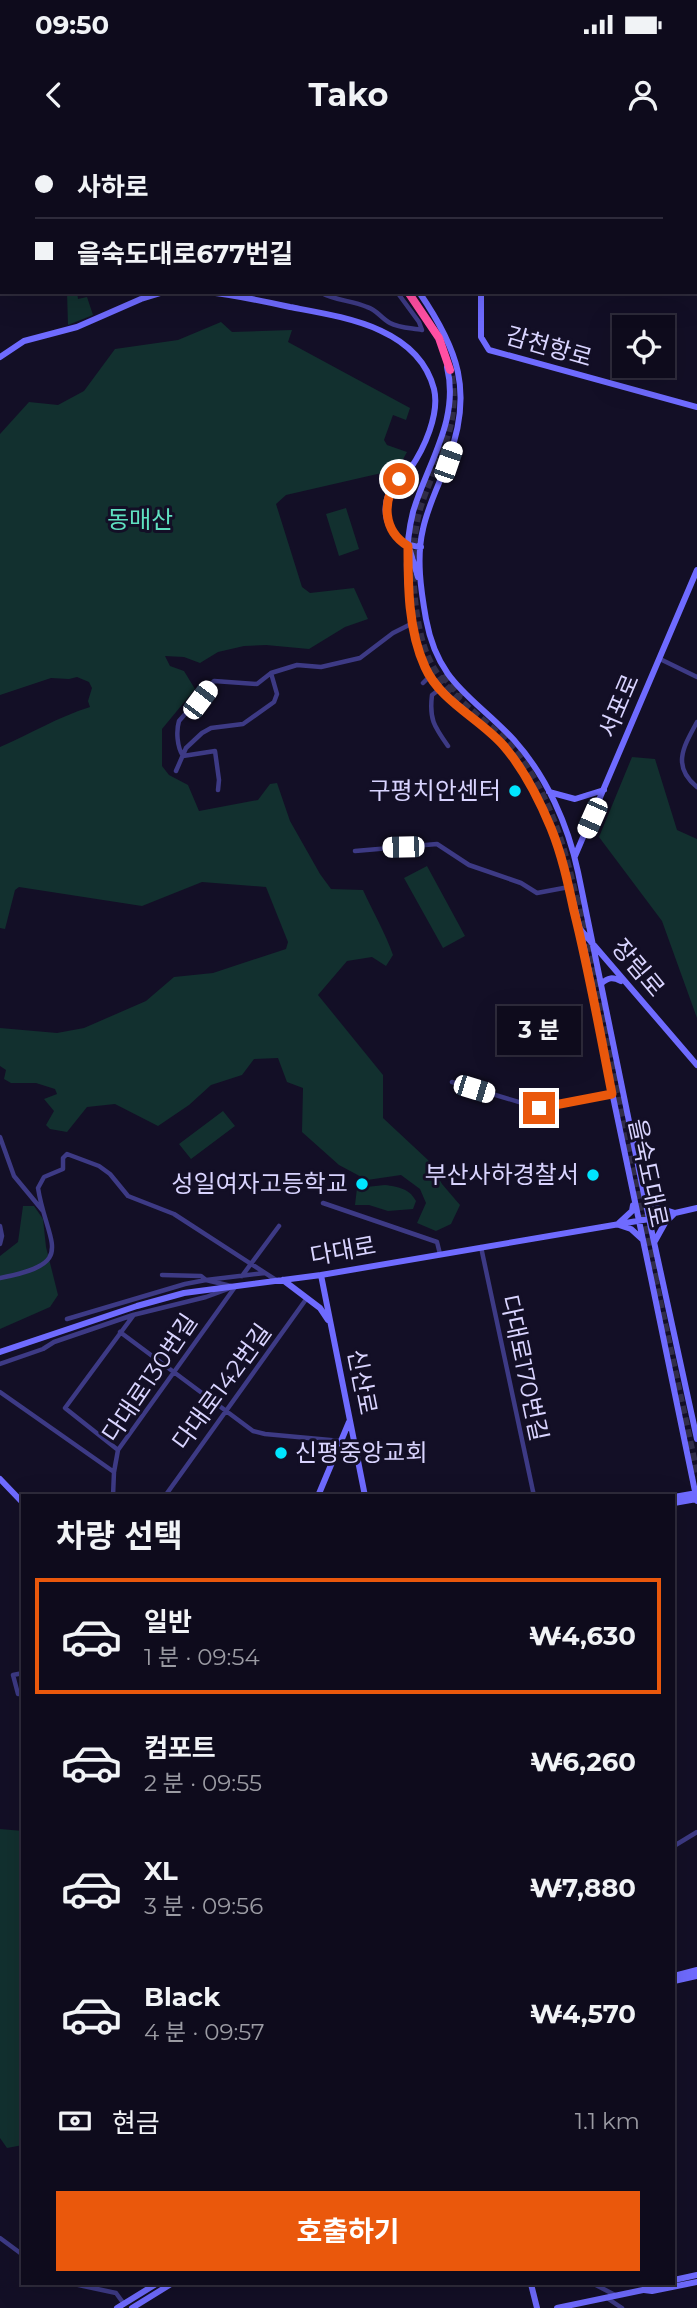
<!DOCTYPE html>
<html lang="ko">
<meta charset="utf-8">
<style>
:root{--surface:#0e0b1c;--page:#171425;--text:#f1f3f6;--muted:#9b9ba3;--line:#2e2b3b;--accent:#ea580c}
body{margin:0;font-family:Montserrat,"Noto Sans KR",sans-serif;background:var(--page);color:var(--text);height:100vh;display:flex;flex-direction:column;font-size:26px;white-space:nowrap}
*{box-sizing:border-box;margin:0}
p{font-size:23px;color:var(--muted)}
.icon{flex:none;width:38px;height:38px;fill:none;stroke:currentColor;stroke-width:2;stroke-linecap:round;stroke-linejoin:round}
.map{position:relative;flex:1;overflow:hidden}
.drawer{position:absolute;left:21px;top:1354px;width:654px;height:791px;display:flex;flex-direction:column;background:var(--surface);border-radius:0px;box-shadow:0 7px 28px #0002,0 0 0 2px var(--line)}
.drawer>*{flex:none}
.top-card{position:absolute;left:0px;top:0px;width:698px;height:154px;box-shadow:0 7px 28px #0002,0 0 0 2px var(--line);display:grid;align-content:center;height:154px;padding:0 35px;background:var(--surface)}
.fabs{position:absolute;left:612px;top:175px;display:grid;gap:14px}
.fabs a{display:grid;place-items:center;width:63px;height:63px;border-radius:0px;background:var(--surface);box-shadow:0 7px 28px #0002,0 0 0 2px var(--line);font-size:35px}
.end{position:absolute;width:32px;height:32px;margin:-16px;border:9px solid #ea580c;background:#fff;box-shadow:0 0 0 4px #fff}
.from{border-radius:50%}
.bubble{position:absolute;height:49px;border-radius:0px;background:var(--surface);box-shadow:0 7px 28px #0002,0 0 0 2px var(--line);font-size:23px;font-weight:700;line-height:49px;text-align:center}
.car{position:absolute;width:21px;height:42px;margin:-21px -10px;border-radius:9px;box-shadow:0 0 5px 2px #0007;background:linear-gradient(#fff 24%,#345 0 40%,#fff 0 76%,#345 0 86%,#fff 0)}
.top-card b{display:flex;align-items:center;gap:24px;height:66px;font-size:26px}
.top-card b+b{border-top:2px solid var(--line)}
.top-card i{width:18px;height:18px;background:var(--text)}
ul{padding:0;list-style:none}
li{display:flex;align-items:center;gap:21px;height:116px;margin:0 14px 10px;padding:0 21px;border:4px solid transparent;border-radius:0px}
li div{flex:1}
li b{display:block;font-size:26px}
li em{font-style:normal;font-weight:700}
li.selected{border-color:var(--accent)}
li>.icon{width:63px;height:63px;stroke-width:1.5}
h2{padding:0 35px;font-size:32px;line-height:84px}
.pay{display:flex;align-items:center;gap:18px;height:77px;padding:0 35px;font-size:26px}
.pay p{margin-inline-start:auto}
.cta{display:flex;gap:14px;margin-top:auto;padding:14px 35px}
.cta a{flex:1;height:80px;border-radius:0px;background:var(--accent);color:#fff;font-size:28px;font-weight:700;line-height:80px;text-align:center}
.status{display:flex;justify-content:space-between;align-items:center;height:49px;padding:0 35px;background:var(--surface);direction:ltr}
.status svg{height:19px;fill:currentColor}
header{display:flex;justify-content:space-between;align-items:center;height:91px;padding:0 35px;background:var(--surface);font-size:32px;font-weight:700}
.map>svg:first-child{display:block}
.green{fill:#12302f}
.lines{fill:none;stroke-linecap:round;stroke-linejoin:round}
.highway-tunnel{stroke:#312d47;stroke-width:8;stroke-dasharray:8 4;stroke-linecap:butt}
.street{stroke:#3d3a85;stroke-width:4.5}
.secondary{stroke:#6f6bff;stroke-width:6}
.highway{stroke:#ff4fa3;stroke-width:8}
.route{stroke:#ea580c;stroke-width:9}
.poi-dot{fill:#00e5ff;stroke:#130f26;stroke-width:2.5}
.labels{text-anchor:middle;stroke-width:6;stroke-linejoin:round;paint-order:stroke}
.street-label{font-size:24px;fill:#d9d4ff;stroke:#130f26}
.park-label{font-size:24px;fill:#5fe0c0;stroke:#130f26}
.poi-label{font-size:24px;fill:#d9d4ff;stroke:#130f26;text-anchor:end}
</style>
<div class="status"><b>09:50</b><svg viewBox="0 0 49 12"><path d="M0 12V9h3v3zM5 12V6h3v6zM10 12V3h3v9zM15 12V0h3v12zM26 1h20v11H26zM47 4h2v5h-2z"/></svg></div>
<header><svg class="icon" aria-label="back" viewBox="0 0 24 24"><path d="M15 5l-7 7 7 7"/></svg>Tako<svg class="icon" aria-label="person" viewBox="0 0 24 24"><circle cx="12" cy="8" r="4"/><path d="M4 21q1-7 8-7t8 7"/></svg></header>
<div class="map">
<svg width="697" height="2168" viewBox="0 0 697 2168">
<rect width="100%" height="100%" fill="#130f26"/>
<!-- green -->
<path class="green" d="M 67,152 L 77,152 L 78,159 L 87,157 L 93,175 L 68,185 Z
M 221,182 L 232,192 L 292,190 L 288,202 L 410,268 L 406,280 L 393,275 L 384,300 L 387,305 L 407,312 L 401,323 L 386,332 L 286,355 L 276,364 L 302,447 L 310,453 L 354,448 L 368,479 L 345,487 L 309,509 L 266,505 L 244,506 L 218,512 L 200,523 L 184,517 L 165,516 L 170,526 L 184,531 L 195,549 L 162,589 L 162,626 L 169,635 L 188,645 L 199,671 L 258,660 L 270,644 L 277,643 L 290,681 L 320,734 L 331,749 L 363,750 C 373,772 385,792 393,815 L 386,826 L 372,817 L 347,821 L 318,855 L 383,935 L 383,978 L 428,1020 L 442,1044 L 460,1065 L 451,1084 L 436,1091 L 417,1083 L 426,1063 L 420,1049 L 401,1035 L 367,1040 L 339,1025 L 302,992 L 303,948 L 287,942 L 278,918 L 254,919 L 242,935 L 211,945 L 189,965 L 158,986 L 115,964 L 87,967 L 67,992 L 50,989 L 46,985 L 54,971 L 44,959 L 57,954 L 55,949 L 36,943 L 11,943 L 4,939 L 6,930 L 0,926 L 0,888 L 57,893 L 84,888 L 146,861 L 174,837 L 213,833 L 286,809 L 288,802 L 266,747 L 202,742 L 142,766 L 19,747 L 15,750 L 5,789 L 0,788 L 0,607 C 30,594 58,577 90,567 L 88,561 L 92,548 L 89,542 L 77,537 L 69,539 L 51,538 L 0,555 L 0,294 L 29,262 L 58,265 L 84,251 L 115,209 L 178,200 Z
M 346,368 L 359,409 L 339,416 L 326,374 Z
M 632,617 L 655,619 L 677,690 L 697,699 L 697,878 L 662,781 L 599,697 Z
M 427,726 L 465,796 L 443,808 L 404,738 Z
M 223,971 L 235,986 L 191,1019 L 179,1004 Z
M 385,1045 C 398,1047 409,1048 416,1061 L 413,1069 L 388,1071 L 369,1065 L 355,1065 L 357,1048 Z
M 23,1066 L 34,1066 L 43,1079 L 46,1107 L 58,1155 L 50,1167 L 0,1189 L 0,1116 L 18,1102 Z
M 0,1689 L 23,1691 L 23,2005 L 7,2008 L 0,1998 Z"/>
<g class="lines">
<!-- highway-tunnel -->
<path class="highway-tunnel" d="M 451,236 C 459,289 437,316 421,363 C 408,400 411,469 423,506 C 440,558 484,574 516,613 C 549,655 565,710 576,761
M 443,535 L 462,557
M 578,757 L 658,1141
M 654,1137 L 697,1337"/>
<!-- street -->
<path class="street" d="M 61,2 L 65,0
M 0,34 L 2,33
M 0,41 L 2,42
M 0,79 L 2,77
M 320,152 C 335,161 351,160 367,167 C 377,170 381,178 390,183 C 399,188 412,188 422,190 L 419,182 L 397,152
M 660,519 L 697,537
M 423,543 L 430,536
M 440,549 L 432,555 C 429,579 434,586 448,606
M 697,582 C 684,606 671,626 697,647
M 183,616 C 177,607 176,591 179,581 L 214,541 L 257,544 L 271,533 L 297,525 L 321,527 L 360,518 L 393,493 L 413,483
M 183,616 L 215,611 L 219,640 L 218,650
M 176,631 L 186,608 L 202,593 L 211,588 L 243,584 L 274,562 L 277,554 L 271,533
M 355,711 L 437,704 L 469,725 L 521,743 L 537,753 L 569,747
M 452,942 L 539,968 L 612,954
M 0,997 L 14,1036 L 43,1071
M 323,1063 L 437,1102 L 440,1114
M 0,1086 L 2,1096 L 0,1104
M 481,1107 L 534,1356
M 162,1135 L 201,1136 L 206,1140 L 265,1133
M 242,1136 L 279,1086
M 0,1138 C 79,1123 47,1105 38,1048 L 44,1037 L 63,1029 L 63,1018 L 67,1014 L 99,1026 L 110,1034 L 128,1056 L 174,1074 L 276,1140
M 67,1179 L 185,1144 L 206,1140 L 231,1146
M 120,1192 L 253,1291 L 265,1294 L 341,1301
M 0,1224 L 43,1209 L 54,1202 L 133,1175 L 206,1157 L 228,1149
M 0,1252 L 114,1332
M 118,1310 L 65,1268 L 133,1176
M 113,1356 L 114,1332 L 118,1310 L 235,1147
M 165,1356 L 307,1158
M 23,1533 L 13,1535 L 18,1554 L 23,1553
M 674,1706 L 697,1692
M 0,2098 L 23,2115
M 74,2144 L 116,2153 L 124,2164
M 594,2144 L 615,2155
M 607,2158 L 622,2168"/>
<!-- secondary -->
<path class="secondary" d="M 293,0 L 294,2
M 317,0 L 318,2
M 481,0 L 481,2
M 207,152 C 235,155 263,161 290,167 C 343,177 418,187 434,249 C 440,274 424,309 410,329 C 403,338 394,342 389,353 C 379,378 393,405 421,407
M 419,152 C 458,209 474,252 448,320 C 440,343 428,365 423,389 C 416,418 421,451 426,479 C 438,544 473,556 514,600 C 547,637 568,685 578,732 L 649,1079 L 697,1299
M 481,152 L 481,197 L 489,210 L 697,267
M 0,217 L 24,201 L 77,187 L 141,159 L 164,152
M 447,227 C 460,280 427,324 413,372 C 402,416 407,467 419,510 C 430,553 473,573 502,603 C 524,627 541,661 552,692 C 582,776 595,865 612,952 C 640,1088 670,1225 697,1361
M 410,411 L 418,437
M 549,652 L 575,659 L 604,650
M 575,716 L 697,430
M 580,789 L 697,925
M 601,844 C 608,837 613,837 621,841
M 645,1053 L 656,1067 L 675,1073 L 665,1083 L 655,1101
M 619,1083 L 632,1071 L 633,1065
M 619,1085 L 631,1089 L 642,1099
M 321,1135 L 365,1356
M 283,1140 L 320,1168 L 328,1180
M 0,1212 L 137,1166 L 184,1153 L 321,1135 L 649,1079 L 697,1068
M 0,1339 L 23,1363
M 318,1356 L 349,1282
M 674,1357 L 697,1353
M 674,1363 L 697,1359
M 674,1836 L 697,1830
M 674,1841 L 697,1836
M 674,2140 L 697,2135
M 531,2144 L 537,2168
M 644,2150 L 652,2151 L 697,2142
M 117,2168 L 156,2144
M 132,2168 L 171,2144
M 557,2168 L 643,2150 L 658,2144"/>
<!-- highway -->
<path class="highway" d="M 301,0 L 303,2
M 308,0 L 310,2
M 408,152 L 439,198 L 450,230"/>
</g>
<g class="lines">
<!-- route -->
<path class="route" d="M 399,339 C 381,360 383,391 408,406 C 408,445 408,490 425,527 C 440,561 479,578 503,605 C 524,629 539,659 551,688 C 562,715 568,743 574,771 C 589,831 600,892 612,954 L 539,968"/>
</g>
<!-- markers -->
<g class="poi-dot">
<circle cx="515" cy="651" r="7"/>
<circle cx="593" cy="1035" r="7"/>
<circle cx="362" cy="1044" r="7"/>
<circle cx="281" cy="1313" r="7"/>
</g>
<g class="labels">
<!-- street labels -->
<g class="street-label">
<text transform="translate(549 207) rotate(16)" y="8">감천항로</text>
<text transform="translate(619 566) rotate(-67)" y="8">서포로</text>
<text transform="translate(638 828) rotate(50)" y="8">장림로</text>
<text transform="translate(648 1033) rotate(78)" y="8">을숙도대로</text>
<text transform="translate(343 1111) rotate(-10)" y="8">다대로</text>
<text transform="translate(524 1228) rotate(78)" y="8">다대로170번길</text>
<text transform="translate(150 1238) rotate(-56)" y="8">다대로130번길</text>
<text transform="translate(362 1242) rotate(79)" y="8">신산로</text>
<text transform="translate(222 1247) rotate(-54)" y="8">다대로142번길</text>
</g>
<!-- park labels -->
<g class="park-label">
<text x="140" y="388">동매산</text>
</g>
<!-- poi labels -->
<g class="poi-label">
<text x="501" y="659">구평치안센터</text>
<text x="579" y="1043">부산사하경찰서</text>
<text x="348" y="1052">성일여자고등학교</text>
<text x="295" y="1321" text-anchor="start">신평중앙교회</text>
</g>
</g>
</svg>
<div class="fabs">
<a><svg class="icon" aria-label="locate" viewBox="0 0 24 24"><circle cx="12" cy="12" r="6"/><path d="M12 2v4M12 18v4M2 12h4M18 12h4"/></svg></a>
</div>
<i class="end from" style="left:399px;top:339px"></i>
<i class="end" style="left:539px;top:968px"></i>
<div class="bubble" style="left:497px;top:866px;width:84px">3 분</div>
<i class="car" style="left:448px;top:322px;rotate:19deg"></i>
<i class="car" style="left:200px;top:560px;rotate:37deg"></i>
<i class="car" style="left:592px;top:678px;rotate:204deg"></i>
<i class="car" style="left:403px;top:707px;rotate:269deg"></i>
<i class="car" style="left:474px;top:949px;rotate:107deg"></i>
<div class="top-card">
<b><i class="from"></i>사하로</b>
<b><i></i>을숙도대로677번길</b>
</div>
<section class="drawer">
<h2>차량 선택</h2>
<ul>
<li class="selected"><svg class="icon" aria-label="car" viewBox="0 0 24 24"><path d="M5 17H2v-5l4-1 3-4h7l3 4 3 1v5h-3M9 17h6M6 11h13"/><circle cx="7" cy="17" r="2"/><circle cx="17" cy="17" r="2"/></svg><div><b>일반</b><p>1 분 · 09:54</p></div><em>₩4,630</em></li>
<li><svg class="icon" aria-label="car" viewBox="0 0 24 24"><path d="M5 17H2v-5l4-1 3-4h7l3 4 3 1v5h-3M9 17h6M6 11h13"/><circle cx="7" cy="17" r="2"/><circle cx="17" cy="17" r="2"/></svg><div><b>컴포트</b><p>2 분 · 09:55</p></div><em>₩6,260</em></li>
<li><svg class="icon" aria-label="car" viewBox="0 0 24 24"><path d="M5 17H2v-5l4-1 3-4h7l3 4 3 1v5h-3M9 17h6M6 11h13"/><circle cx="7" cy="17" r="2"/><circle cx="17" cy="17" r="2"/></svg><div><b>XL</b><p>3 분 · 09:56</p></div><em>₩7,880</em></li>
<li><svg class="icon" aria-label="car" viewBox="0 0 24 24"><path d="M5 17H2v-5l4-1 3-4h7l3 4 3 1v5h-3M9 17h6M6 11h13"/><circle cx="7" cy="17" r="2"/><circle cx="17" cy="17" r="2"/></svg><div><b>Black</b><p>4 분 · 09:57</p></div><em>₩4,570</em></li>
</ul>
<div class="pay"><svg class="icon" aria-label="cash" viewBox="0 0 24 24"><path d="M3 7h18v10H3z"/><circle cx="12" cy="12" r="2"/></svg>현금<p>1.1 km</p></div>
<div class="cta"><a>호출하기</a></div>
</section>
</div>
